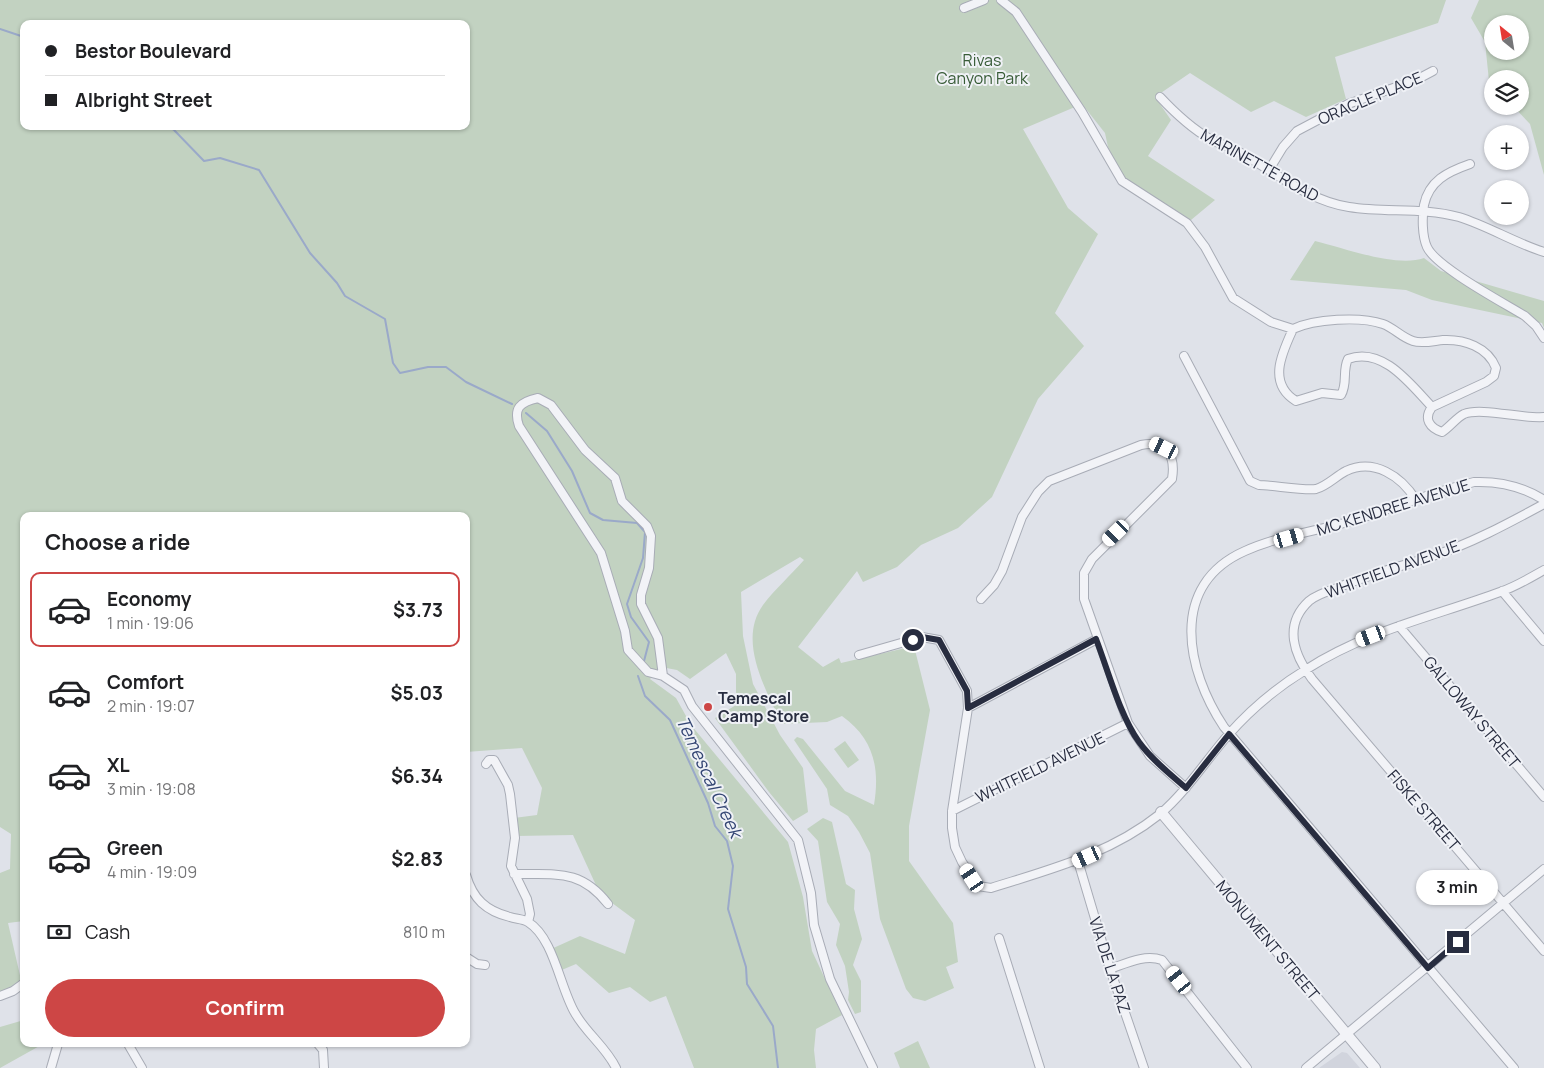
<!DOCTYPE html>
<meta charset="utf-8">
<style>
:root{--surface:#fff;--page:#f6f6f6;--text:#202124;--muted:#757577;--line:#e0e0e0;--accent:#cd4645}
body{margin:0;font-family:Manrope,sans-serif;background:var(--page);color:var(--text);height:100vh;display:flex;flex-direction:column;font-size:19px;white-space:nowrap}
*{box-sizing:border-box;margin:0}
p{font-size:16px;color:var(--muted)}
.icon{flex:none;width:28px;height:28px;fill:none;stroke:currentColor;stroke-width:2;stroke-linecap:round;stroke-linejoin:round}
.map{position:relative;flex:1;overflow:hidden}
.details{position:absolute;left:20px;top:512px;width:450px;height:535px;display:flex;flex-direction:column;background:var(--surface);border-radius:10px;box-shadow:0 1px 4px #0004}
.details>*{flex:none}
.guide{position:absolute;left:20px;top:20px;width:450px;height:110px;border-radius:10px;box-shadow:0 1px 4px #0004;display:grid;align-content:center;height:110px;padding:0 25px;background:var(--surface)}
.needle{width:32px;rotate:330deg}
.tools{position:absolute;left:1484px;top:15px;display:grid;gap:10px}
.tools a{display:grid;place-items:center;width:45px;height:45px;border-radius:50%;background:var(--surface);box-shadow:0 1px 4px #0004;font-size:25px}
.end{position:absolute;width:22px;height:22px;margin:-11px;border:6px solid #282d40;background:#fff;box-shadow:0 0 0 2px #fff}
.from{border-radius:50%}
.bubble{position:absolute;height:35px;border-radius:18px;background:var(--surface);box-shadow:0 1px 4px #0004;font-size:16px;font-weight:700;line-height:35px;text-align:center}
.car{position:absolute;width:15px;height:30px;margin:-15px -8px;border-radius:6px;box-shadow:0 0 4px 1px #0007;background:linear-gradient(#fff 24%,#345 0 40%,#fff 0 76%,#345 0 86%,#fff 0)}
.guide b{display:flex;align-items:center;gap:18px;height:48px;font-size:19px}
.guide b+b{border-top:1px solid var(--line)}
.guide i{width:12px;height:12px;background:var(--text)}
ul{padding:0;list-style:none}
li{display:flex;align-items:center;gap:15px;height:75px;margin:0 10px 8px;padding:0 15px;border:2px solid transparent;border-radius:10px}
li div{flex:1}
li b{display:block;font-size:19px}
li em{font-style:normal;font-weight:700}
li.current{border-color:var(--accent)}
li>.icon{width:45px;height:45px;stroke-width:1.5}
h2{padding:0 25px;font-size:22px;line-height:60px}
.pay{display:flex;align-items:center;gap:12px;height:55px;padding:0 25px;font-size:19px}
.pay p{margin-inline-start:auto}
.button{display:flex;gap:10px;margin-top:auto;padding:10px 25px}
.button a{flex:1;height:58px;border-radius:30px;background:var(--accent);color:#fff;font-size:20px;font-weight:700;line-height:58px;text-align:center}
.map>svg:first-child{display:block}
.built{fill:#d1d4dd}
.green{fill:#c2d2c1;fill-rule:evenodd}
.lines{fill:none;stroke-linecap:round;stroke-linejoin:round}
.stream{stroke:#9aa9c9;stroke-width:2}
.minor-casing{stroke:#a8acb6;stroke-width:10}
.tertiary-casing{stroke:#a8acb6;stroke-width:12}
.minor{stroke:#f2f3f7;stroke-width:8}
.tertiary{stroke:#f2f3f7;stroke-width:10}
.route{stroke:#282d40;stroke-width:6}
.poi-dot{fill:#cd4645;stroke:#eff1f6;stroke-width:2}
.labels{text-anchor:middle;stroke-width:4;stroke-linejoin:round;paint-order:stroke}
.park-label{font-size:16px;fill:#375b36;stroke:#eff1f6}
.street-label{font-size:16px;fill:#282d40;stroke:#eff1f6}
.poi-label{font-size:16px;font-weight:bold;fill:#282d40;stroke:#eff1f6;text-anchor:start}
.water-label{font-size:18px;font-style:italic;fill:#334573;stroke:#eff1f6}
</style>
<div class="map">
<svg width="1544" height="1068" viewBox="0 0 1544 1068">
<rect width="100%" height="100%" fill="#dfe2e9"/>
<!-- built -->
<path class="built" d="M 1342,1052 L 1347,1053 L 1360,1068 L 1319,1068 Z"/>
<!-- green -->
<path class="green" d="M 0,0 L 1446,0 L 1438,23 L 1335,57 L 1346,99 L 1306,117 L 1274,101 L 1251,112 L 1190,73 L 1155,97 L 1171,120 L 1148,156 L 1215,200 L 1191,220 L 1122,176 L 1108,147 L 1105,133 L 1082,104 L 1023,129 L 1068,208 L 1098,234 L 1055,313 L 1084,346 L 1038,399 L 992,497 L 958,528 L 921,545 L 897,567 L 863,582 L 857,571 L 798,647 L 823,667 L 839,658 L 841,663 L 914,646 L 930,710 L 909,826 L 909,861 L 953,923 L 958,962 L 946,967 L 954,988 L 925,1001 L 913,998 L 906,989 L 880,919 L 870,853 L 859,832 L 848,816 L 830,805 L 827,789 L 794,740 L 797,737 L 803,739 L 845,791 L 874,805 C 880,768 874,739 842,716 L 827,722 L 782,724 C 766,690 737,641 763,605 C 775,589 791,575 804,560 L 800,557 L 741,592 L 743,636 L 753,684 L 780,735 L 803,768 L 808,812 L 793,821 L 769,792 L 715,718 L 736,705 L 736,674 L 726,653 L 690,679 L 677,670 L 661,667 L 650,679 L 676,698 L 691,725 L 788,842 L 803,897 L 812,951 L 842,1015 L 816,1029 L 814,1050 L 816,1068 L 694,1068 L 666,996 L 650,1002 L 630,987 L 609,993 L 576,964 L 557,972 L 549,950 L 580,936 L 625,954 L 635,920 L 600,894 L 573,835 L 516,836 L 514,818 L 537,815 L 542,788 L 522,748 L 466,752 L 466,516 L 24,516 L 24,921 L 8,923 L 22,984 L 0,996 L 0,873 L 10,869 L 11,834 L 0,827 ZM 24,24 L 466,24 L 466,126 L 24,126 Z
M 1479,0 L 1544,0 L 1544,175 L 1530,124 L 1513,106 L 1520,106 L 1520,79 L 1492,79 L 1492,85 L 1489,81 L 1485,42 L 1471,18 ZM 1492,24 L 1520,24 L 1520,51 L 1492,51 Z
M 1315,241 C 1344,248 1397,268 1424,258 L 1441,271 L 1544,301 L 1544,328 L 1542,323 L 1432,300 L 1406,290 L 1290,280 Z
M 845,741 L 859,760 L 848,768 L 834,749 Z
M 823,818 L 832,822 L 846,884 L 855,890 L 854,909 L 862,939 L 853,965 L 861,981 L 861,1012 L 855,1014 L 848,1000 L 849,992 L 845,966 L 836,945 L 840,924 L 827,902 L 818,841 L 807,829 Z
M 24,1020 L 24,1044 L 43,1044 L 0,1068 L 0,1027 Z
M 918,1041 L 930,1068 L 900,1068 L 894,1053 Z"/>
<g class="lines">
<!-- stream -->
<path class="stream" d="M 0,29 L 24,37
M 167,126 L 174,130 L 204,161 L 220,158 L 259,170 L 310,253 L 337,283 L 345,296 L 385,319 L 393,363 L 400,373 L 428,367 L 446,367 L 466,382 L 512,404
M 526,413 L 547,431 L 572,471 L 590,513 L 603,520 L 637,523 L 645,532 L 643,558 L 627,604 L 631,617 L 649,642 L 644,661
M 638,676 L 645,696 L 670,720 L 708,803 L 715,826 L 727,841 L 733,866 L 728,909 L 746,967 L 747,984 L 773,1026 L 778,1068"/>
<!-- minor casing -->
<g class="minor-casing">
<path id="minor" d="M 1001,0 L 1016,12 L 1082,112 L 1122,181 L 1187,223 L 1205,247 L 1233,298 L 1271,322 L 1293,329 C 1314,319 1360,316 1383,324 C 1394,328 1401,337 1413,341 C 1422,344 1433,341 1443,340 C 1464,339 1488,347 1496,368 L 1494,376 L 1486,382 L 1432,407 C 1423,419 1430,428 1442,432 C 1450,427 1456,418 1464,414 C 1481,407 1522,419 1544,417
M 964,8 L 984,0
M 1160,97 C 1175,113 1191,128 1210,139 C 1220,144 1231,147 1241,153 C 1276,173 1309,201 1349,207 C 1386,213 1422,207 1459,217 C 1488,226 1515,243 1544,252
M 1470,164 C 1447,172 1429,181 1424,205 C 1422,217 1422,236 1427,247 C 1436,267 1504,303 1525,316 L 1536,326 L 1544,338
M 1269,170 L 1283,147 L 1297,131 L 1348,104 L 1416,80 L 1433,71
M 1293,329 C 1282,353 1267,383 1296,401 L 1322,393 L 1341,395 C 1348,383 1342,371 1348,359 C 1383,346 1411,385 1432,407
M 1184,356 L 1250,481 L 1259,485 C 1271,485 1306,491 1316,489 C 1327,486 1336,476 1346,471 C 1374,458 1401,476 1416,500
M 538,398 L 551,405 L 585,450 L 615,478 L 622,501 L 647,526 L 651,536 L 649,568 L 641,595 L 641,604 L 658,638 L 663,676 L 648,672 L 628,650 L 625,631 L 601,553 L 519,426 C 513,408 520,402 538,398 Z
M 1544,504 C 1507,524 1470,544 1430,557 C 1399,567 1367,575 1337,588 C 1328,591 1316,595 1309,601 C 1283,625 1294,655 1312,679 L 1544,951
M 1502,591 L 1544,641
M 981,599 L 994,585 L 1002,571 L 1022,517 L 1038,492 L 1049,481 L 1141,445 C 1166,440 1176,455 1172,479 L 1092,559 L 1084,573 L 1084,599 L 1128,723 L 1150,756 L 1186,788
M 1399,626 L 1544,797
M 859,655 L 922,637 L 939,640 L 967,691 L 968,708 L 952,811 L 952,828 L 955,847 L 962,862 L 978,886 L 991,888 C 1051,869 1110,854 1160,814 C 1187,791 1206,760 1229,734 C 1251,709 1279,686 1307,669 C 1366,631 1435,616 1500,592 C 1515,587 1530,578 1544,570
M 663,676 L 684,690 L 692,706 L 798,840 L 811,893 L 814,925 L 830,979 L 873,1068
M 968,708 L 1097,639
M 486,764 L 489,760 L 494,760 L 508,785 L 510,794 L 515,838 L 511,866 L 527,899 L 530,914 L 528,922
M 952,811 L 1128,723
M 1078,861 L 1110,969 L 1144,1068
M 514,874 C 555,875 580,868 608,904
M 466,875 C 473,899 486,911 510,917 C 516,919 524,919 528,922 C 554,938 560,988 575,1013 C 586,1033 606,1047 616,1068
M 999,938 L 1040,1068
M 466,957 L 477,964 L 485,965
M 1110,969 C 1127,963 1145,954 1162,960 L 1247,1068
M 0,996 L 13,991 L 24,983
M 128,1044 L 142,1068
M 318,1044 L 323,1050 L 324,1068
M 51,1068 L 58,1044
M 1306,1068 L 1544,869
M 1514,1068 L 1224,727 C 1186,670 1168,585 1245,551 C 1278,536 1317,531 1351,521 C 1392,509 1432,492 1474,482 C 1500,481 1522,486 1544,500"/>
</g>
<!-- tertiary casing -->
<g class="tertiary-casing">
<path id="tertiary" d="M 1161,812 L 1375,1068"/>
</g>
<!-- minor -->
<use href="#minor" class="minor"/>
<!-- tertiary -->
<use href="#tertiary" class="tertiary"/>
</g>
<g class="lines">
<!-- route -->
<path class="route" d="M 913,640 L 922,637 L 939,640 L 967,691 L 968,708 L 1096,639 C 1108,670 1120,716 1139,742 C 1152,760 1170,774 1186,788 L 1229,734 L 1428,968 L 1458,942"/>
</g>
<!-- markers -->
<circle class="poi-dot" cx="708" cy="707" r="5"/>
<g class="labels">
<!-- park labels -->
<g class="park-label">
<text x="982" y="66">Rivas<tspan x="982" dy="18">Canyon Park</tspan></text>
</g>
<!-- street labels -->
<g class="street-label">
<text transform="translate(1370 98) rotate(-23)" y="6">ORACLE PLACE</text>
<text transform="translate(1260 165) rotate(29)" y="6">MARINETTE ROAD</text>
<text transform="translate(1393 507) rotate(-17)" y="6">MC KENDREE AVENUE</text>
<text transform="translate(1392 569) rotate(-20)" y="6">WHITFIELD AVENUE</text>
<text transform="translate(1472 712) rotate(50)" y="6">GALLOWAY STREET</text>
<text transform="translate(1040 767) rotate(-26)" y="6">WHITFIELD AVENUE</text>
<text transform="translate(1424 810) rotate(49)" y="6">FISKE STREET</text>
<text transform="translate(1268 940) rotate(50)" y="6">MONUMENT STREET</text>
<text transform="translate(1110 965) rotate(72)" y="6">VIA DE LA PAZ</text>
</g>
<!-- poi labels -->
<g class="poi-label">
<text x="718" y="704">Temescal<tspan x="718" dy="18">Camp Store</tspan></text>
</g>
<!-- water labels -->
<g class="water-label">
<text transform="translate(709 777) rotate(65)" y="6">Temescal Creek</text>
</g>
</g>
</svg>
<div class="tools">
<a><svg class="needle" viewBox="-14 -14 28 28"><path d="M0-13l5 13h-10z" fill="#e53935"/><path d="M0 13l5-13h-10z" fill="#757577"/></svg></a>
<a><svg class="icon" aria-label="layers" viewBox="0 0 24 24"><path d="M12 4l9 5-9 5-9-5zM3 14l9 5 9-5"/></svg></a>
<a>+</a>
<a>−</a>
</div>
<i class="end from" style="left:913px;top:640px"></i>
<i class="end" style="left:1458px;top:942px"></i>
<div class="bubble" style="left:1416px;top:870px;width:82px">3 min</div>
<i class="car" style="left:1164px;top:448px;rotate:296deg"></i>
<i class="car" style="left:1116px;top:533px;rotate:226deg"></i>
<i class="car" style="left:1289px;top:538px;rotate:74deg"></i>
<i class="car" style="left:1371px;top:636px;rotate:249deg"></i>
<i class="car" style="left:1087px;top:857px;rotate:246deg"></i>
<i class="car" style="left:972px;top:878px;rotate:327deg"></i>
<i class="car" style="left:1179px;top:980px;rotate:322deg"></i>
<div class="guide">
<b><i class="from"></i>Bestor Boulevard</b>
<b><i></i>Albright Street</b>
</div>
<section class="details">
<h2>Choose a ride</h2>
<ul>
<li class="current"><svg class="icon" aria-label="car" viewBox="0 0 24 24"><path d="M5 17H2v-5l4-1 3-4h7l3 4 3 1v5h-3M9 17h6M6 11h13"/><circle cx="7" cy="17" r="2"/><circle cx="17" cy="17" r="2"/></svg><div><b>Economy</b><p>1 min · 19:06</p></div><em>$3.73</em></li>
<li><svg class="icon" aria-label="car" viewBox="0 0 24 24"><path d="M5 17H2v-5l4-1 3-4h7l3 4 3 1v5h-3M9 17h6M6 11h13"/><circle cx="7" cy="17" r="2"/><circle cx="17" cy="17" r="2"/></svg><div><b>Comfort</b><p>2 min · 19:07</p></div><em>$5.03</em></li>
<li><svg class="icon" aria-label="car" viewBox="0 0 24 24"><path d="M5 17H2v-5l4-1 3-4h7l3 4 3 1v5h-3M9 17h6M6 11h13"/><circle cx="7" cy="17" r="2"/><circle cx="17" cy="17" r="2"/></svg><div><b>XL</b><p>3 min · 19:08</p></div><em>$6.34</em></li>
<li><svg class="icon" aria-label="car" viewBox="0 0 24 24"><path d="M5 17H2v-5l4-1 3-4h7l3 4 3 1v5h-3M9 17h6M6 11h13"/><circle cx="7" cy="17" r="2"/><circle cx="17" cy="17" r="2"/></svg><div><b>Green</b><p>4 min · 19:09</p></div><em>$2.83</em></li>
</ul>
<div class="pay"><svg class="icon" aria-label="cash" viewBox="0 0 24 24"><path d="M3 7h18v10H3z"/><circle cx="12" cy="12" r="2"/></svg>Cash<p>810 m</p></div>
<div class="button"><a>Confirm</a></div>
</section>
</div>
